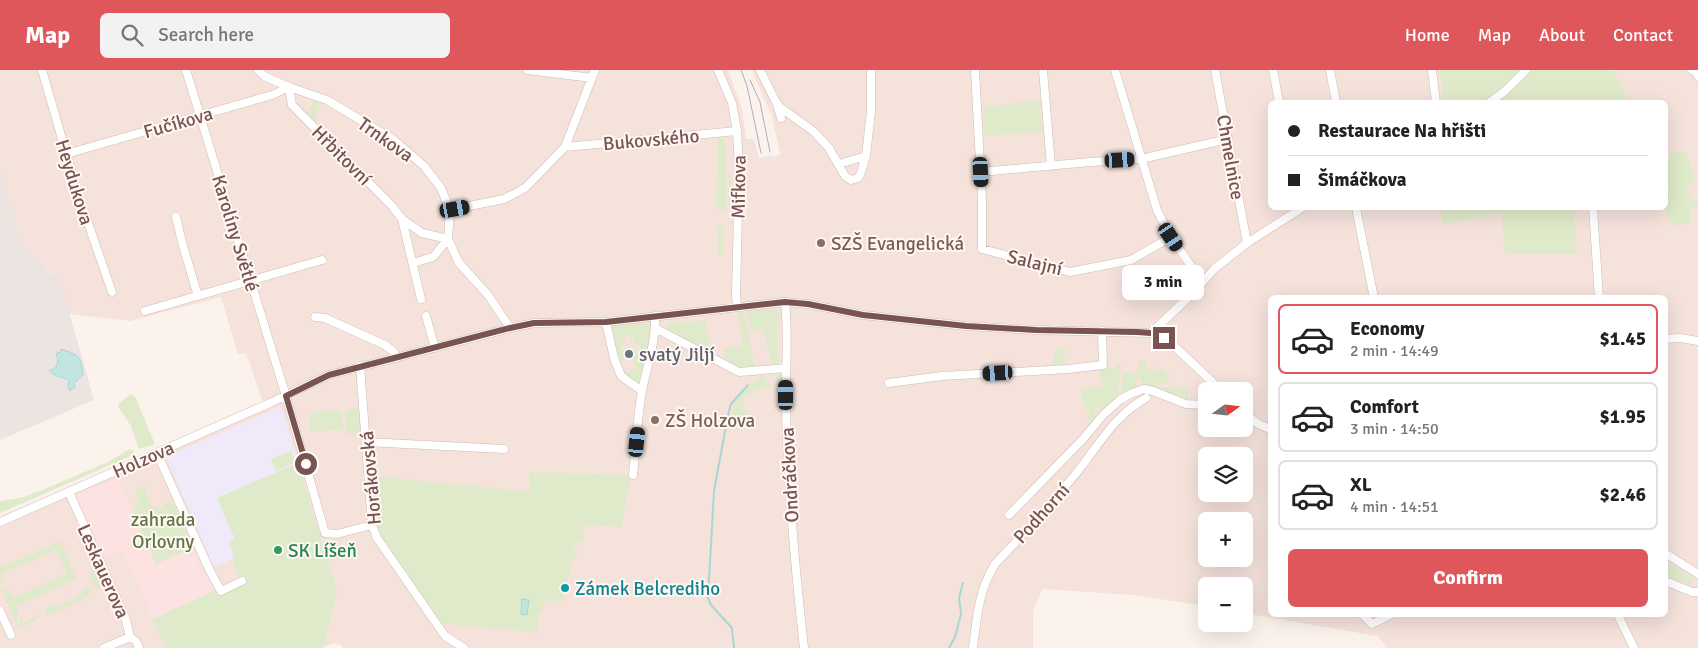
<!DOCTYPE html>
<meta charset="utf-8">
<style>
:root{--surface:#fff;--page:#f2f2f2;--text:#222;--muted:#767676;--line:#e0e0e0;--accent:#e0575b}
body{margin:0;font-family:Signika,sans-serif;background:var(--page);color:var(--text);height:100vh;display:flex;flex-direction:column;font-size:19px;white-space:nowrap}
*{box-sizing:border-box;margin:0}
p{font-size:16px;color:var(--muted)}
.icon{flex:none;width:28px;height:28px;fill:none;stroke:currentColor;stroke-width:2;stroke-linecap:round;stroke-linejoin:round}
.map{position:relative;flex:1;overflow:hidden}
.drawer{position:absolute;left:1268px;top:225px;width:400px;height:322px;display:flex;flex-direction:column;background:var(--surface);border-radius:8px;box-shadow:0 5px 20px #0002}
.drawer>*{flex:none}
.top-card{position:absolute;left:1268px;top:30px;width:400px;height:110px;border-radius:8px;box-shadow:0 5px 20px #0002;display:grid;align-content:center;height:110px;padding:0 20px;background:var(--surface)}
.needle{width:32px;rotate:75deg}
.tools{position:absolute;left:1198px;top:312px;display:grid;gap:10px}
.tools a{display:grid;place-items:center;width:55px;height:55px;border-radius:8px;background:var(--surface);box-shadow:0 5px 20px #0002;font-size:25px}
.end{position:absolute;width:22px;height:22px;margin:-11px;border:6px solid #78534f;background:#fff;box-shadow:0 0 0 2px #fff}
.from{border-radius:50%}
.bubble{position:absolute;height:35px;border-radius:8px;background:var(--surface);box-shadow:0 5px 20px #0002;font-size:16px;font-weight:700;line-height:35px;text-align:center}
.car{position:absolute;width:15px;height:30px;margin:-15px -8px;border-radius:6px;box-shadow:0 0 4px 1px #0007;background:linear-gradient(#222 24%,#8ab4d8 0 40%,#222 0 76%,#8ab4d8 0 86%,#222 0)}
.top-card b{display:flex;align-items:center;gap:18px;height:48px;font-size:19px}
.top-card b+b{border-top:1px solid var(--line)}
.top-card i{width:12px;height:12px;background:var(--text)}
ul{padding:9px 0 0;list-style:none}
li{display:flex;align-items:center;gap:15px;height:70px;margin:0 10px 8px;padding:0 10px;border:2px solid var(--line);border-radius:8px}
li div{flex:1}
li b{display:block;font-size:19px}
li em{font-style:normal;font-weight:700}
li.on{border-color:var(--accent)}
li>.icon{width:45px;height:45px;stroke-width:1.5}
.action{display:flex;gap:10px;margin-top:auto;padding:10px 20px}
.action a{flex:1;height:58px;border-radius:8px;background:var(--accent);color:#fff;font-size:20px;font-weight:700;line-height:58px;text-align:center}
header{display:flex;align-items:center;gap:30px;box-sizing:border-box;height:70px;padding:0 25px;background:var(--accent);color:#fff}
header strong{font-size:24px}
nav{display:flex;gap:28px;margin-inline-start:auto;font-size:18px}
.search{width:350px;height:45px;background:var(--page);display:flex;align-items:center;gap:12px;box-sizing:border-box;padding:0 18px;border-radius:8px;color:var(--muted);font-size:19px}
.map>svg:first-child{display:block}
.residential{fill:#f4e2db;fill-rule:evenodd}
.commercial{fill:#fce2e1}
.industrial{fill:#ece4e1}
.education{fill:#efe9f9}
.green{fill:#dfeaca;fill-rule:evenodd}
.water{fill:#c1e6e2;stroke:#a7d7d3}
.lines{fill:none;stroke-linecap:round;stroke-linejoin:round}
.stream{stroke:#a7d7d3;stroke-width:2}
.minor-casing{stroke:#d2bab4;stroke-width:9}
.minor{stroke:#fff;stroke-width:8}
.tram{stroke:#b2a9c7;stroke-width:1}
.route{stroke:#78534f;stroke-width:6}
.education-dot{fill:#8d6e63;stroke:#fef7f3;stroke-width:2}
.worship-dot{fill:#6b7280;stroke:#fef7f3;stroke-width:2}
.leisure-dot{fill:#2e9e5b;stroke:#fef7f3;stroke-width:2}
.culture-dot{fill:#0f9aa8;stroke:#fef7f3;stroke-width:2}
.labels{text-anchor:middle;stroke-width:4;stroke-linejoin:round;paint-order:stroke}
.street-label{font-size:19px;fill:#78534f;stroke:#fef7f3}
.education-label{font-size:19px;fill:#785e54;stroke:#fef7f3;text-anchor:start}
.worship-label{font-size:19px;fill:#5b616d;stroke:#fef7f3;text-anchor:start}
.park-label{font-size:19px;fill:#607744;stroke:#fef7f3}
.leisure-label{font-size:19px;fill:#27864d;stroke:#fef7f3;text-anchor:start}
.culture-label{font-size:19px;fill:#0d838f;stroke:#fef7f3;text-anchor:start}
</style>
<header>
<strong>Map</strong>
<div class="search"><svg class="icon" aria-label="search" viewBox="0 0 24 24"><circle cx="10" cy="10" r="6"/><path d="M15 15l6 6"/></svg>Search here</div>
<nav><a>Home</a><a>Map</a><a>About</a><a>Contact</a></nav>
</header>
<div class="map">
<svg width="1698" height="578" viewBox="0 0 1698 578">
<rect width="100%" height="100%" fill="#fcf2ec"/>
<!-- residential -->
<path class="residential" d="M 0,0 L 728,0 L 742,39 L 746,69 L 754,69 L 759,88 L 770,85 L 773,87 L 780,84 L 772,46 L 754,6 L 753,0 L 1698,0 L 1698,578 L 1388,578 L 1377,566 L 1244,543 L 1244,516 L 1206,516 L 1206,536 L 1133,525 L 1042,519 L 1033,541 L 1033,578 L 343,578 L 341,575 L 333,573 L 323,578 L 0,578 L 0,456 L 265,338 L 246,283 L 238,284 L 221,227 L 130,251 L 69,244 L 58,203 L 53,204 L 21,170 L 2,100 L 0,100 ZM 1270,32 L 1665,32 L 1665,138 L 1270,138 ZM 1270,228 L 1665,228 L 1665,545 L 1270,545 ZM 1206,321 L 1244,321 L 1244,359 L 1206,359 ZM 1206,386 L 1244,386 L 1244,424 L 1206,424 ZM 1206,451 L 1244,451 L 1244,489 L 1206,489 Z"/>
<!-- commercial -->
<path class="commercial" d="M 117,408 L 155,493 L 191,479 L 204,507 L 210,505 L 217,520 L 153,549 L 123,480 L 104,488 L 77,426 Z"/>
<!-- industrial -->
<path class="industrial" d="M 0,100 L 2,100 L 21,170 L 52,204 L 58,203 L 94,330 L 0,370 Z"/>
<!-- education -->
<path class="education" d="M 279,337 L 282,339 L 298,393 L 218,428 L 236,469 L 234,489 L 214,497 L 166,387 Z"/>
<!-- green -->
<path class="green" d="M 1440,0 L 1610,0 L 1615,3 L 1628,32 L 1444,32 Z
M 314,30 L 320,35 L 315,45 L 317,53 L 307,43 Z
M 1040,30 L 1043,62 L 984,66 L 983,38 Z
M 718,67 L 724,69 L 725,73 L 726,95 L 725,140 L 716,140 Z
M 1684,80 L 1696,110 L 1685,117 L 1698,137 L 1691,138 L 1690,153 L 1672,156 L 1664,138 L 1665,86 Z
M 732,104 L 731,140 L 728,140 L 729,105 Z
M 1441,138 L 1574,138 L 1577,184 L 1505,184 L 1501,142 L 1442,155 Z
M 717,156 L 724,156 L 723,186 L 719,186 Z
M 773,239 L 778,241 L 758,261 L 751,261 L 747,243 L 748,241 Z
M 739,242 L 742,242 L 744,244 L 755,296 L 759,295 L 759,297 C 739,300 727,304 724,279 L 742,276 L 739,247 L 737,247 L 737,244 Z
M 779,242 L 780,252 L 777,252 L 777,288 L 781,288 L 778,294 L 773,295 L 771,293 L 763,258 Z
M 705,250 L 710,280 L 716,280 L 715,287 L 666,259 L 667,255 L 672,252 L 685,251 L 688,254 L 692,253 L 693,251 Z
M 641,253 L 646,254 L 651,259 L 649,278 L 640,314 C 618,314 615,276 611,260 L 613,256 ZM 626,265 L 631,265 L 631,268 L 634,269 L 634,274 L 640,275 L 639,280 L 633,280 L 633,293 L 635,293 L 635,299 L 632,299 L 628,303 L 625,299 L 621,299 L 621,293 L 624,292 L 624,279 L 621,279 L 621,275 L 624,274 L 623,271 L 626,270 Z
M 1056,278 L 1065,278 L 1064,297 L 1051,297 L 1051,292 L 1054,292 L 1054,285 L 1057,281 Z
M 1139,291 L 1147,291 L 1146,298 L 1156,302 L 1158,297 L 1164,301 L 1163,302 L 1170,307 L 1167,314 L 1159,315 L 1151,318 L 1151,315 L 1141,315 L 1142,309 L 1137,308 L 1135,318 L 1121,327 L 1123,302 L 1137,304 Z
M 1121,294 L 1117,328 L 1101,343 L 1100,337 L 1094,339 L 1096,349 L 1092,352 L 1086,346 L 1089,344 L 1083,332 L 1080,318 L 1084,317 L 1085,321 L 1088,320 L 1088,317 L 1101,317 L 1099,298 L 1115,298 L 1115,295 Z
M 776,303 L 780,303 L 782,306 L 783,333 L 780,340 L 777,336 Z
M 764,305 L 771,318 L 763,316 L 763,319 L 751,322 L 750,326 L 745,326 L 742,340 L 747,341 L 747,348 L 731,346 C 735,327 747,315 764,305 Z
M 1159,317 L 1188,318 L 1188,333 L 1151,320 Z
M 131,324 L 135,327 L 155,374 L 139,379 L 131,356 L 118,337 L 118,334 Z
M 361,338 L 363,363 L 347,364 L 345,340 Z
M 341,340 L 343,359 L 311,362 L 309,343 Z
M 130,379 L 134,381 L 131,386 L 0,443 L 0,431 L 24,427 L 47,418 L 108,392 Z
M 291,381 L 296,392 L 276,401 L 271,389 Z
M 298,393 L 337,521 L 324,574 L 314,578 L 166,578 L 153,549 L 240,509 L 232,489 L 234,488 L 229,472 L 235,469 L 217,428 Z
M 529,402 L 631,405 L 629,419 L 627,419 L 622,457 L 584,455 L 583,473 L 573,472 L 573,477 L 577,478 L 576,491 L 572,490 L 562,531 L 544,531 L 543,542 L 539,542 L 538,564 L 535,564 L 535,562 L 438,553 L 405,506 L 378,461 L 373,413 L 371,406 L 529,422 Z
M 141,416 L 142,418 L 144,417 L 153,439 L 160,437 L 161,438 L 163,437 L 163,435 L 169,432 L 174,434 L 193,478 L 156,494 L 132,441 L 136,439 L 134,433 L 139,429 L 136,418 Z
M 60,471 L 76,509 L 16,536 L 18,543 L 17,555 L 1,518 L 10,521 L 13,528 L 67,504 L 56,480 L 2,503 L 5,510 L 4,513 L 0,510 L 0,498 Z
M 1665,491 L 1694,509 L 1691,515 L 1665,505 Z
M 94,501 L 101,517 L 95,519 L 90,507 L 91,506 L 90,503 Z
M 90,517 L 93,521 L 75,534 L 72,528 L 78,527 L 77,524 L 83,523 L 82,520 Z
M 70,529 L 72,535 L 46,546 L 45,543 L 47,542 L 46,539 L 58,534 L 59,536 Z
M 39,544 L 40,546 L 35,551 L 19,558 L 20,546 L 23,553 Z"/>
<!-- water -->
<path class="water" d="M 61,279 C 79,285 81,286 83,305 L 74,313 L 75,317 L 70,321 L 68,316 L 69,311 C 62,305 53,308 49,300 C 57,299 57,296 58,288 L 56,286 L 57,283 L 61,282 Z
M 522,529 L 529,530 L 527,545 L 521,544 Z"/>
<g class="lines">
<!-- stream -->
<path class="stream" d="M 734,578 L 732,558 L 711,535 L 708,528 L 714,421 L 728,345 L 731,334 L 748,315
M 949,578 L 955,567 L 961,544 L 959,528 L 963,513"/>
<!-- minor casing -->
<g class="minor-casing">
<path id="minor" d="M 42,0 L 78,124 L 112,222
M 186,0 L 286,326 L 325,463 L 337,464 L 372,455
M 258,0 L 264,6 L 289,17 L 327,30 L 394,70 L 424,96 L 441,118 L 450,140 L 448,169 L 459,193 L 488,225 L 510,258
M 527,0 L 592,8
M 718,0 L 732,33 L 737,61 L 739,99 L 736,225 L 737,237
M 760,0 L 776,32 L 781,38 L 813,61 L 829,78 L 845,106 L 851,110 L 858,108 L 860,105 L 866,86 L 871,41 L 871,2
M 975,0 L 982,130 L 982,179 L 1070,202 L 1131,190 L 1171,167
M 1043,0 L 1051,96
M 1115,0 L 1157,140 L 1171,167 L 1202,212
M 1215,0 L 1247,173
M 1273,0 L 1279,32
M 1330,0 L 1336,32
M 1432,0 L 1436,32
M 1692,0 L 1695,1 L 1698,6
M 289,17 L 292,35 L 392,136 L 402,149 L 421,229
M 1490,32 L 1505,21 L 1526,0
M 777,34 L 781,48
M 565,77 L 737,61
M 66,84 L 272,25 L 289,17
M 839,94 L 866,86
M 981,102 L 1090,92 L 1141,89 L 1228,69
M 1356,138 L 1374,228
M 1593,138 L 1599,228
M 450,140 L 504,129 L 525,118 L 565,77 L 595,0
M 176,147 L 183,176 L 198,226
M 402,149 L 422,163 L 448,169 L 433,187 L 413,193
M 785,232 C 789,267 785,303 786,339 C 788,419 795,498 804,578
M 145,241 L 322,190
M 426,246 L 435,278
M 315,247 L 325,248 L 385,275 L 394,282 L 396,288
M 606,252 L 614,288 L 621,306 L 642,321
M 655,258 L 739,302 L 786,298
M 1151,263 L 1195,221 L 1214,199 L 1247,173 L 1302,138
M 1665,269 L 1680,268 L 1698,271
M 360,296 L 372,455 L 377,468 L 445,566 L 464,578
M 889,313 L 942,306 L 1068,299 L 1103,295 L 1102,261
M 1244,342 L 1258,354 L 1270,359
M 366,372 L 504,379
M 157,383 L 210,501 L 221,521 L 242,511
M 633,405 C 636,378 637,349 642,321 C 647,296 656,272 655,246
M 69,422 L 126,550 L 130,567 L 136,571 L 139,578
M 1009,445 L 1083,369 L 1104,344 L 1120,330 L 1130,324 L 1144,319 L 1153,321 L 1186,334 L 1206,335
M 0,452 L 270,333 L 329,305 L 510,258 L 534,253 L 606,252 L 785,232 L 808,234 L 863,245 L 966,256 L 1036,260 L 1151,263 L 1165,268 L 1171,273 L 1222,321
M 1665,483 L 1698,504
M 1665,511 L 1692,522 L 1698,522
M 0,541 L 11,565
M 1363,545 L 1372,554 L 1390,545
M 1618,545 L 1634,578
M 104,578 L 130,567
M 973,578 C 977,547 978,522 995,494 C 1022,466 1049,436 1074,406 C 1098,377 1112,347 1146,328"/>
</g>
<!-- minor -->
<use href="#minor" class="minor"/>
<!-- tram -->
<path class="tram" d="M 741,0 L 747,16 L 761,83
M 750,10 L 760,32 L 770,82"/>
</g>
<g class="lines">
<!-- route -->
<path class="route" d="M 306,394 L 286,326 L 329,305 L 510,258 L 534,253 L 606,252 L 785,232 L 808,234 L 863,245 L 966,256 L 1036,260 L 1137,262 L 1151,263 L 1164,268"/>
</g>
<!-- markers -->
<g class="education-dot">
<circle cx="821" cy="173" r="5"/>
<circle cx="655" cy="350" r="5"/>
</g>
<circle class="worship-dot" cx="629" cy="284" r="5"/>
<circle class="leisure-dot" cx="278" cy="480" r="5"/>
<circle class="culture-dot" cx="565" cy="518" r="5"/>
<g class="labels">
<!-- street labels -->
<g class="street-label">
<text transform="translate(178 52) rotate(-16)" y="7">Fučíkova</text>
<text transform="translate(386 69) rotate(35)" y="7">Trnkova</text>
<text transform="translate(651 69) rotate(-5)" y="7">Bukovského</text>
<text transform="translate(342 85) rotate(45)" y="7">Hřbitovní</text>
<text transform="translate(1231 87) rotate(80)" y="7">Chmelnice</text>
<text transform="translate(75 112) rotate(73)" y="7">Heydukova</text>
<text transform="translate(738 117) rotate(-89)" y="7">Mifkova</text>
<text transform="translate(236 163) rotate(73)" y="7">Karolíny Světlé</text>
<text transform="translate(1035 192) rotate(14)" y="7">Salajní</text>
<text transform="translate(143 389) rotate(-24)" y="7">Holzova</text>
<text transform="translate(789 405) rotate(-93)" y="7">Ondráčkova</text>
<text transform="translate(370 408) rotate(-95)" y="7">Horákovská</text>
<text transform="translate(1041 443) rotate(-48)" y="7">Podhorní</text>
<text transform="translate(104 501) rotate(66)" y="7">Leskauerova</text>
</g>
<!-- education labels -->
<g class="education-label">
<text x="831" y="180">SZŠ Evangelická</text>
<text x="665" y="357">ZŠ Holzova</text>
</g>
<!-- worship labels -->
<g class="worship-label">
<text x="639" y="291">svatý Jiljí</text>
</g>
<!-- park labels -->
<g class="park-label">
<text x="163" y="456">zahrada<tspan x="163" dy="22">Orlovny</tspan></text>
</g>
<!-- leisure labels -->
<g class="leisure-label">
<text x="288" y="487">SK Líšeň</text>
</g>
<!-- culture labels -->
<g class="culture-label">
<text x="575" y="525">Zámek Belcrediho</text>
</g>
</g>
</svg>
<div class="tools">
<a><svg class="needle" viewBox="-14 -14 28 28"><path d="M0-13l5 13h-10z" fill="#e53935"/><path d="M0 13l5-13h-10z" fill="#767676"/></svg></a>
<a><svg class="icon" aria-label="layers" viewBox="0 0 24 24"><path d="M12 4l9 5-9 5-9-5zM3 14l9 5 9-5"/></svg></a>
<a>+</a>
<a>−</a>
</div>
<i class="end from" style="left:306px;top:394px"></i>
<i class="end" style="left:1164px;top:268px"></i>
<div class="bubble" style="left:1122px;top:195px;width:82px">3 min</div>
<i class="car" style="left:1120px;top:90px;rotate:87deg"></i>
<i class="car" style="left:981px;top:102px;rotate:177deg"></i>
<i class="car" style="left:455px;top:139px;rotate:80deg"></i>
<i class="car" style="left:1171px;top:167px;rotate:146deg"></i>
<i class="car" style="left:998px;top:303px;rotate:267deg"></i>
<i class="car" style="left:786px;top:325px;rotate:0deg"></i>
<i class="car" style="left:637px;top:372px;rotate:6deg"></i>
<div class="top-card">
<b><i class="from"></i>Restaurace Na hřišti</b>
<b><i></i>Šimáčkova</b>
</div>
<section class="drawer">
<ul>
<li class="on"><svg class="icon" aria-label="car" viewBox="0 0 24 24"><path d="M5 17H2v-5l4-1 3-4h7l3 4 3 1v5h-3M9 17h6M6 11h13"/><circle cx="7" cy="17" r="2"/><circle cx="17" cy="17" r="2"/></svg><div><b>Economy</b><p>2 min · 14:49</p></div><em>$1.45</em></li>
<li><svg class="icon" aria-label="car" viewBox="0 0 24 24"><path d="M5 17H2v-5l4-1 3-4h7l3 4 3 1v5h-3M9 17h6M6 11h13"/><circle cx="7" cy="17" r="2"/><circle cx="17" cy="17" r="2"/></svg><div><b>Comfort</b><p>3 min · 14:50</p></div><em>$1.95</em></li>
<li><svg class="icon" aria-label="car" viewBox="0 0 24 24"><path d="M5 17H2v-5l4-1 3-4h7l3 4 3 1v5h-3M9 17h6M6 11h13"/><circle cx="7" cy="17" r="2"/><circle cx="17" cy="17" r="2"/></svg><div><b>XL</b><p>4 min · 14:51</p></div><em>$2.46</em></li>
</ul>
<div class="action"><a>Confirm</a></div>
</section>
</div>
